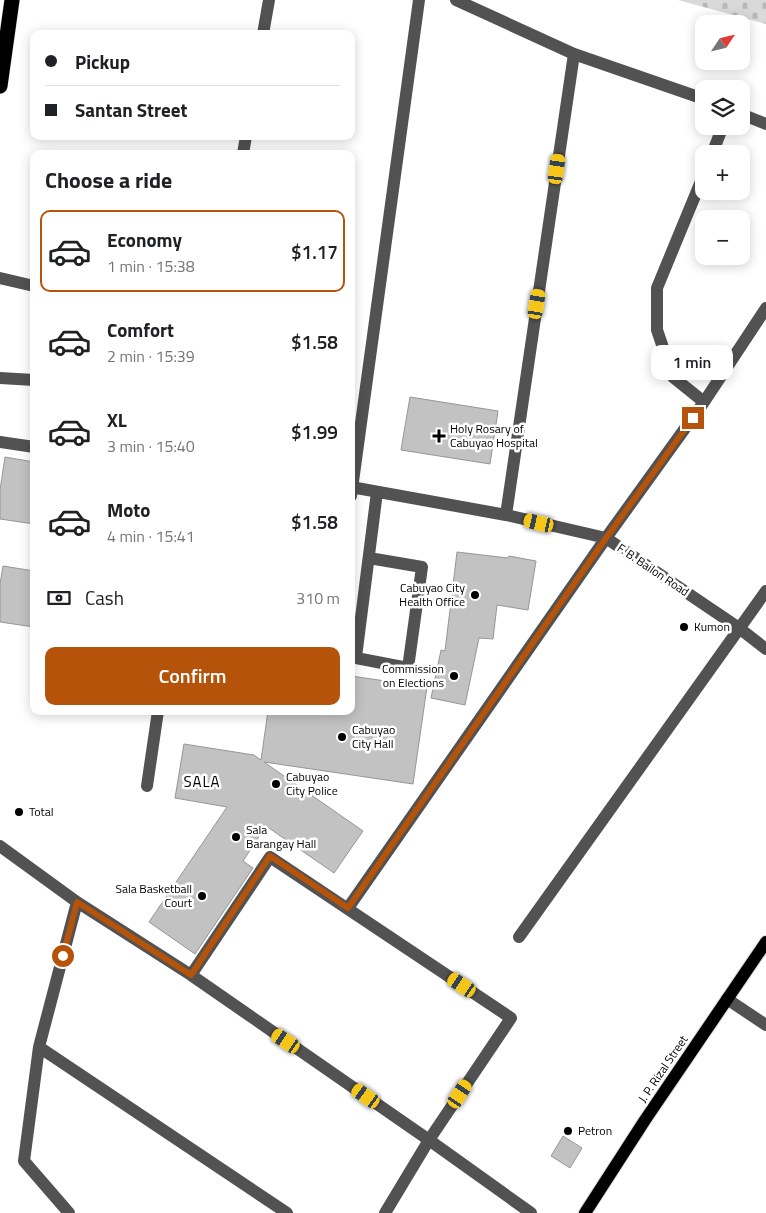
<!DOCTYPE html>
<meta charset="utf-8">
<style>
:root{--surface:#fff;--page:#f6f6f6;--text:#202124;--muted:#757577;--line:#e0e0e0;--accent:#b45309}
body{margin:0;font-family:"Titillium Web",sans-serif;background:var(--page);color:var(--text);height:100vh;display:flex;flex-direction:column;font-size:19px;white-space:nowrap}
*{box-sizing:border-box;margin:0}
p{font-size:16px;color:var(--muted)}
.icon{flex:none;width:28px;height:28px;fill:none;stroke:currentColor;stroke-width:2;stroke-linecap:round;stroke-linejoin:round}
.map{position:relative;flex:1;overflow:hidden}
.side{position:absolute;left:30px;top:150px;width:325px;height:565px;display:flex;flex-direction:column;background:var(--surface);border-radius:10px;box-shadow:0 2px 12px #0003}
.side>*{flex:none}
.top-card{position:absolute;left:30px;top:30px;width:325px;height:110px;border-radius:10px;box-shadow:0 2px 12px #0003;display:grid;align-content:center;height:110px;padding:0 15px;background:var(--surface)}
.needle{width:32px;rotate:55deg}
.controls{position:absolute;left:695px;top:15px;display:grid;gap:10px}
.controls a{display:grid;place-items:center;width:55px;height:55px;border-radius:10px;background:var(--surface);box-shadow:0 2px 12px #0003;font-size:25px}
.end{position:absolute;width:22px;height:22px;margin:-11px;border:6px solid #b45309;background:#fff;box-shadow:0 0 0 2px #fff}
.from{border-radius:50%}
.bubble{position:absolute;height:35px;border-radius:10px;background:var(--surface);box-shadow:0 2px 12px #0003;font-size:16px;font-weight:600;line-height:35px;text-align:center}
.car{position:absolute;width:15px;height:30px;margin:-15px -8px;border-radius:6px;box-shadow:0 0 4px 1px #0007;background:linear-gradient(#f5c518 24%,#345 0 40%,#f5c518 0 76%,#345 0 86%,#f5c518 0)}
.top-card b{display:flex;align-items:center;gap:18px;height:48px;font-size:19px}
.top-card b+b{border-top:1px solid var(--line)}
.top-card i{width:12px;height:12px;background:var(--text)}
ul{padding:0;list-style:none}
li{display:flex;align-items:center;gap:15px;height:82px;margin:0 10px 8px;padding:0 5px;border:2px solid transparent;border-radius:10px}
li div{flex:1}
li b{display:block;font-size:19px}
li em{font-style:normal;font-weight:600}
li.active{border-color:var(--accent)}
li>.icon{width:45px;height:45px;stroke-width:1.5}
h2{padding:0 15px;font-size:22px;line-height:60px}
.pay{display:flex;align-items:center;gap:12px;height:55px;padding:0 15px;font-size:19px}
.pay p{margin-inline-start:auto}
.action{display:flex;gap:10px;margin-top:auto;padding:10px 15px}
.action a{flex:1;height:58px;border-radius:10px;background:var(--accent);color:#fff;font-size:20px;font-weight:600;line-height:58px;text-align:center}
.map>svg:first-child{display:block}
.cemetery{fill:url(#cemetery-stones)}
.building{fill:#c2c2c2;stroke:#969696}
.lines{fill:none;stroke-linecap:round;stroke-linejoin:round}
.major-casing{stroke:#dbdbdb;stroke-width:14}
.highway-casing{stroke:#dbdbdb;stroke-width:16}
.minor{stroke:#525252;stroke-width:12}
.major{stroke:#000;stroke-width:12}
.highway{stroke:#000;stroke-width:15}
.route{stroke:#b45309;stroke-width:6}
.poi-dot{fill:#000;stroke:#fff;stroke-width:2}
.labels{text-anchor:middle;stroke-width:5;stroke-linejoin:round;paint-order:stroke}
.poi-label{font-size:12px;fill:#000;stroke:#fff;text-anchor:start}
.street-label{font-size:12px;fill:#000;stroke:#fff}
.quarter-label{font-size:15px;letter-spacing:1px;fill:#000;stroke:#fff}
</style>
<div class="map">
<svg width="766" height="1213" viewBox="0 0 766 1213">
<defs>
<pattern id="cemetery-stones" width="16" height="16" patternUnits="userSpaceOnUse" patternTransform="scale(1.25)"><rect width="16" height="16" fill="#d9d9d9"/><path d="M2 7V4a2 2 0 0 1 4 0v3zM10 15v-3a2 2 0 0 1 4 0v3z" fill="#b8b8b8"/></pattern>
</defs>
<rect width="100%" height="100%" fill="#fff"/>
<!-- cemetery -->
<path class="cemetery" d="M 678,0 L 766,0 L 766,24 Z"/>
<!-- building -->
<path class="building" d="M 410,397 L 498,411 L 490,464 L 401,450 Z
M 5,457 L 34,462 L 34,524 L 0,519 L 0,490 Z
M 457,552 L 508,558 L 509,556 L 536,561 L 528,610 L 497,605 L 493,639 L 479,638 L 465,705 L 431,698 L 441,650 L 445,651 Z
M 3,566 L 34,571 L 34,627 L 0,622 L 0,584 Z
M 351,676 L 427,687 L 413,784 L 264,762 L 363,831 L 334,873 L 266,826 L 243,861 L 253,868 L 195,954 L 149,922 L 227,807 L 175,798 L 184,744 L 254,755 L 261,760 L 268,711 L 351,711 Z
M 563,1136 L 582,1148 L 570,1168 L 551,1156 Z"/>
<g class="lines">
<!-- major casing -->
<g class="major-casing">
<path id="major" d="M 585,1213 L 645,1120 L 766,942"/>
</g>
<!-- highway casing -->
<g class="highway-casing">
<path id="highway" d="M 0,86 L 12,0"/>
</g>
<!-- minor -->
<path class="minor" d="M 456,0 L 574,54 L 704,99
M 263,34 L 269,0
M 741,114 L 766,124
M 243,154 L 246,136
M 712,154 L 723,126
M 0,278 L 34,286
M 0,378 L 34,380
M 704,402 L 673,377 L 657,330 L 657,288 L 704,174
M 0,442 L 34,447
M 351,487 L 506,515 L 606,538 L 739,628 L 766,649
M 351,496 L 419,0
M 506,515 L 574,54
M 351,657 L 408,668 L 422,567 L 369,558
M 356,657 L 377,492
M 147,786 L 158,711
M 0,846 L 77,902 L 191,975 L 429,1140 L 531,1213
M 348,908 L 606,538 L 704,402 L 766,308
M 519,937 L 766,591
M 191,975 L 270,857 L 511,1018 L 429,1140 L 385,1213
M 727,999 L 766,1025
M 39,1047 L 287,1213
M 69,1213 L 24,1161 L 39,1047 L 77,902"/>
<!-- major -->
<use href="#major" class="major"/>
<!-- highway -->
<use href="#highway" class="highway"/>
</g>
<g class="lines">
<!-- route -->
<path class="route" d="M 63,956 L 77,902 L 191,975 L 270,856 L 348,908 L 606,538 L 693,418"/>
</g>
<!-- markers -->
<g class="poi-dot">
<path d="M436.5 428.5h5v5h5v5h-5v5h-5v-5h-5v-5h5z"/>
<circle cx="475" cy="595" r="5"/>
<circle cx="684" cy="627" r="5"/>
<circle cx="454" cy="676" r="5"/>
<circle cx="342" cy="737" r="5"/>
<circle cx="276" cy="784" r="5"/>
<circle cx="19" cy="812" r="5"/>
<circle cx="236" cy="837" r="5"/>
<circle cx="202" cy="896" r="5"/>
<circle cx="568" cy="1131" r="5"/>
</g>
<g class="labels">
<!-- poi labels -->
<g class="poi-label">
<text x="450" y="433">Holy Rosary of<tspan x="450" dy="14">Cabuyao Hospital</tspan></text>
<text x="465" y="592" text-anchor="end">Cabuyao City<tspan x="465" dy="14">Health Office</tspan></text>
<text x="694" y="631">Kumon</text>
<text x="444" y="673" text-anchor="end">Commission<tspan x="444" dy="14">on Elections</tspan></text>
<text x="352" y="734">Cabuyao<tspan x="352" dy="14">City Hall</tspan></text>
<text x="286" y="781">Cabuyao<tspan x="286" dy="14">City Police</tspan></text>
<text x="29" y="816">Total</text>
<text x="246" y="834">Sala<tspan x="246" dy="14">Barangay Hall</tspan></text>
<text x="192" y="893" text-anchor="end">Sala Basketball<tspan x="192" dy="14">Court</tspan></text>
<text x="578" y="1135">Petron</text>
</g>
<!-- street labels -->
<g class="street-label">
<text transform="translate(653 570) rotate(34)" y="4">F. B. Bailon Road</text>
<text transform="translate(663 1069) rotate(-56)" y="4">J. P. Rizal Street</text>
</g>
<!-- quarter labels -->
<g class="quarter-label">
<text x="202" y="787">SALA</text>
</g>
</g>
</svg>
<div class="controls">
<a><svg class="needle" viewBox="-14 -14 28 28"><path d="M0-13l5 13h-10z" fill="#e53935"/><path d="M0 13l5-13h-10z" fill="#757577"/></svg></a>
<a><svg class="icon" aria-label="layers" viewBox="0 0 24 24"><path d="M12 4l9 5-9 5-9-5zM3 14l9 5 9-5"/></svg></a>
<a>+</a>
<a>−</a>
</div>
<i class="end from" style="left:63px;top:956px"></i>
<i class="end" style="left:693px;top:418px"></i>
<div class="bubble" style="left:651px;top:345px;width:82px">1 min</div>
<i class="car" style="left:557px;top:169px;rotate:8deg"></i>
<i class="car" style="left:537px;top:304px;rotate:9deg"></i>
<i class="car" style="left:539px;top:523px;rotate:283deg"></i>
<i class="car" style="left:462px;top:985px;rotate:304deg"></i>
<i class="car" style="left:286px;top:1041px;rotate:304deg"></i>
<i class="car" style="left:460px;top:1094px;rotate:33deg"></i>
<i class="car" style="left:366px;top:1096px;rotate:305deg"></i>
<div class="top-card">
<b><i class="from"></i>Pickup</b>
<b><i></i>Santan Street</b>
</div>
<section class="side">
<h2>Choose a ride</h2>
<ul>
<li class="active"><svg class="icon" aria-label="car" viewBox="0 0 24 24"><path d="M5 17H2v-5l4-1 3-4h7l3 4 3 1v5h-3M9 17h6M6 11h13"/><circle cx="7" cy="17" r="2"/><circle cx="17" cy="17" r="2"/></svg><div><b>Economy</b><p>1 min · 15:38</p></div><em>$1.17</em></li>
<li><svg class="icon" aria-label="car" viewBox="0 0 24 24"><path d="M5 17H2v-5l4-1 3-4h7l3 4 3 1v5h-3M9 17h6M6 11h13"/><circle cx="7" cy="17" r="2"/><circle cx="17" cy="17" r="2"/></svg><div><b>Comfort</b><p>2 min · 15:39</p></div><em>$1.58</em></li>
<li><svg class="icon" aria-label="car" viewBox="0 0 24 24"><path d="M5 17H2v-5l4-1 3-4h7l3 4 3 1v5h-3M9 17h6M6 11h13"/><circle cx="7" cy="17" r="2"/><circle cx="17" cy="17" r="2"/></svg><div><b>XL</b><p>3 min · 15:40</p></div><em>$1.99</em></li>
<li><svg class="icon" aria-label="car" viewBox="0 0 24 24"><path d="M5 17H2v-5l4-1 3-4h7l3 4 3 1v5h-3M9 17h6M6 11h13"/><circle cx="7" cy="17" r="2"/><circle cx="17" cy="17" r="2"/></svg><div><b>Moto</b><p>4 min · 15:41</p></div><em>$1.58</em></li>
</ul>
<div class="pay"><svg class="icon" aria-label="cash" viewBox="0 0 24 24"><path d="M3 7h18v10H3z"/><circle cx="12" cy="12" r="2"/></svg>Cash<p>310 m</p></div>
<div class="action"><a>Confirm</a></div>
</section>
</div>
